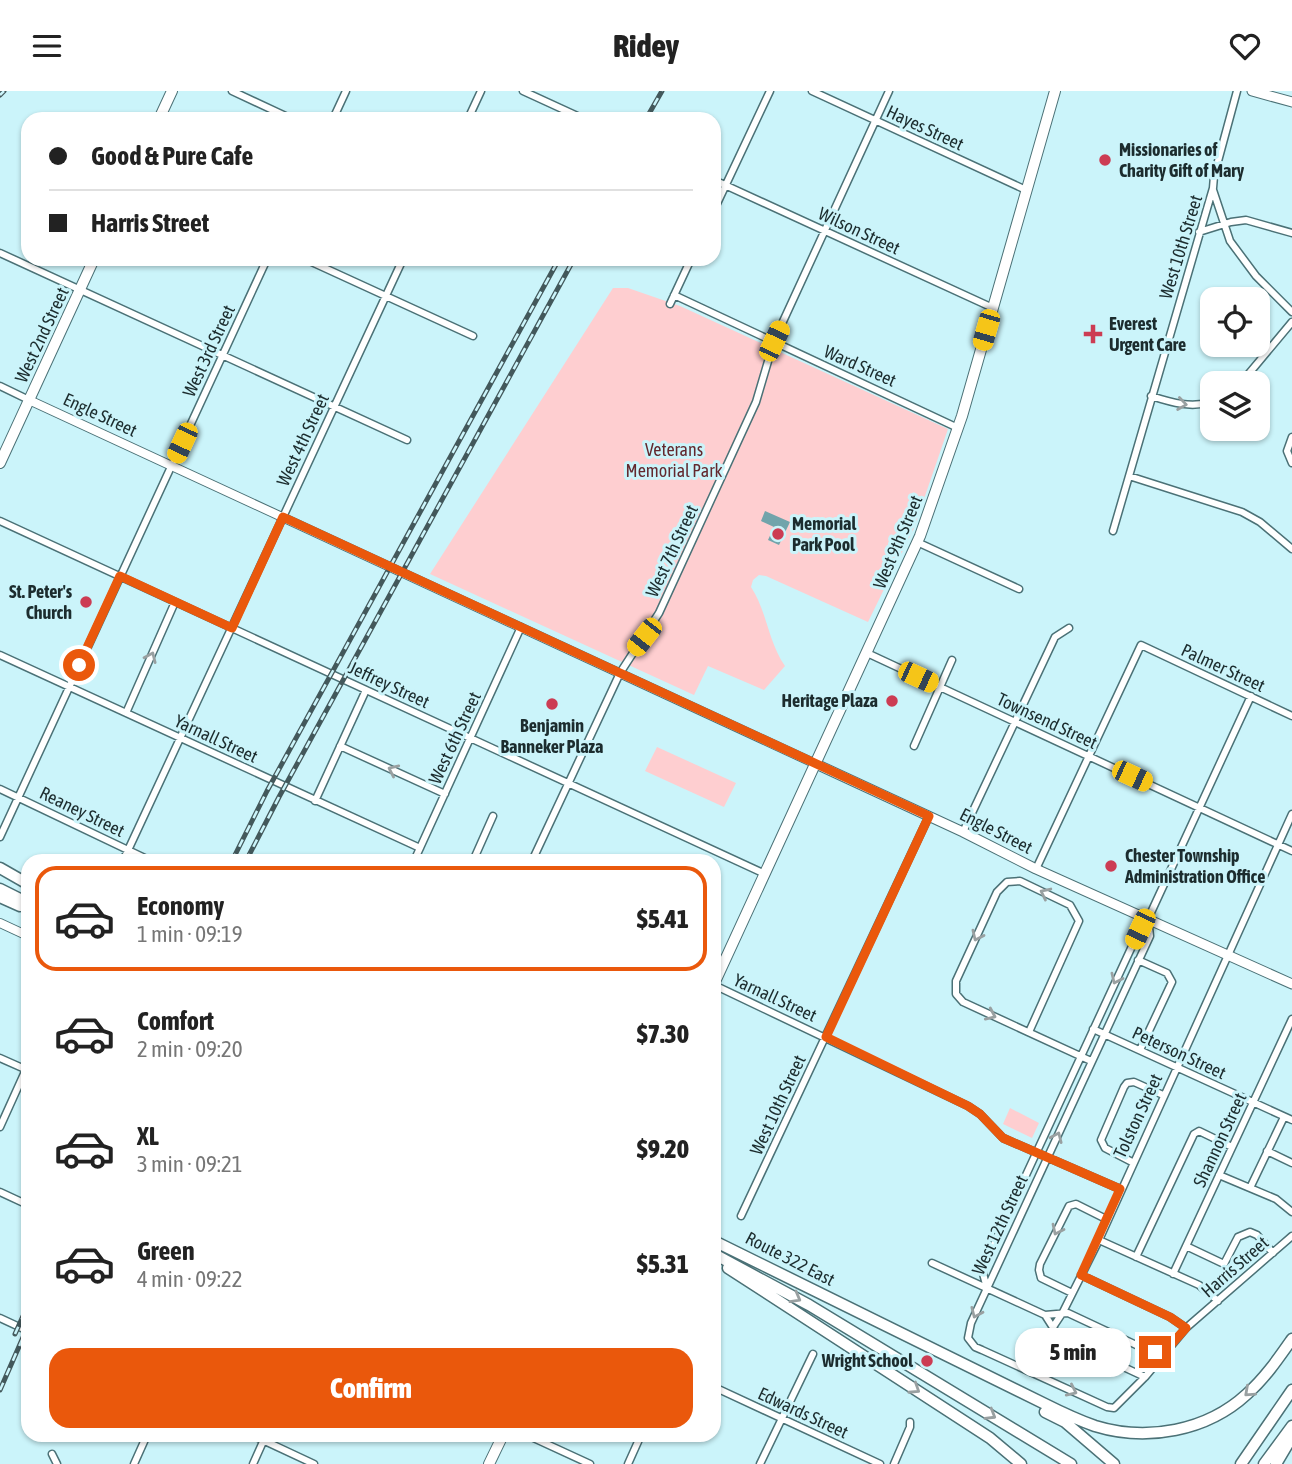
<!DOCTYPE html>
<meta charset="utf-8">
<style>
:root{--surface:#fff;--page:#f6f6f6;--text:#222;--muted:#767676;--line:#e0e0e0;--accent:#ea580c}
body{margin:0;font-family:"Asap Condensed",sans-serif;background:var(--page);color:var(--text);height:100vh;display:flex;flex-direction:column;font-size:26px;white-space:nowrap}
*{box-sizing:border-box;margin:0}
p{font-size:23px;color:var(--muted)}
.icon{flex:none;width:38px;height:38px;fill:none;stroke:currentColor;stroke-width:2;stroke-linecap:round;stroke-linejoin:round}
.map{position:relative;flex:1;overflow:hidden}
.panel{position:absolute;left:21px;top:763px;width:700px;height:588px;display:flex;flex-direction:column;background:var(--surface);border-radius:21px;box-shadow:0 2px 5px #0004}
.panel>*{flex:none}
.top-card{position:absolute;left:21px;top:21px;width:700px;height:154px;border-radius:21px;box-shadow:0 2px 5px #0004;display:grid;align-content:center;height:154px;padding:0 28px;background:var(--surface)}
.buttons{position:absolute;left:1200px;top:196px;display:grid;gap:14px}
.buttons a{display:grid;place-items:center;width:70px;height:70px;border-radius:14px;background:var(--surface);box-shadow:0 2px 5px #0004;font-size:35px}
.end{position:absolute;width:32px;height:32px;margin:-16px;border:9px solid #ea580c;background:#fff;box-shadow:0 0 0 4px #fff}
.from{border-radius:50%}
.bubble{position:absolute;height:49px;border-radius:21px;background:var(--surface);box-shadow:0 2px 5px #0004;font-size:23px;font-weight:800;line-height:49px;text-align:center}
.car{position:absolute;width:21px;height:42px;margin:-21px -10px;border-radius:9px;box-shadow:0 0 5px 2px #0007;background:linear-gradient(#f5c518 24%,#345 0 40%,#f5c518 0 76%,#345 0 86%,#f5c518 0)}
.top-card b{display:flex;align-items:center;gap:24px;height:66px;font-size:26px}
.top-card b+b{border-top:2px solid var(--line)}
.top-card i{width:18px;height:18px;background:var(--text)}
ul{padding:12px 0 0;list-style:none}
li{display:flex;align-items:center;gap:21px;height:105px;margin:0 14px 10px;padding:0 14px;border:4px solid transparent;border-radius:21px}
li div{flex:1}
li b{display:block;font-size:26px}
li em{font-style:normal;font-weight:800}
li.active{border-color:var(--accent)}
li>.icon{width:63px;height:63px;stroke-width:1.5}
.button{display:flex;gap:14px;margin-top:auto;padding:14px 28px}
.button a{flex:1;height:80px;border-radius:21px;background:var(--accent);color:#fff;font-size:28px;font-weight:800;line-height:80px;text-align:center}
header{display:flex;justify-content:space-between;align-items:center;height:91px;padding:0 28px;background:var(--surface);font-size:32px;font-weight:800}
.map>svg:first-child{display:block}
.green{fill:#feced0}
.water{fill:#71a4ab}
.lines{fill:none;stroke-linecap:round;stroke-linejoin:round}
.minor-casing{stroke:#4b7176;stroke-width:9}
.tertiary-casing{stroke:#4b7176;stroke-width:10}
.secondary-casing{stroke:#4b7176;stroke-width:11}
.primary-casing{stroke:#4b7176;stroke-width:12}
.motorway-casing{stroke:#4b7176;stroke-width:13}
.minor{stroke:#fff;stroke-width:6}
.tertiary{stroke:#fff;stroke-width:8}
.secondary{stroke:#fff;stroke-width:9}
.primary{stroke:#fff;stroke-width:10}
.motorway{stroke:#fff;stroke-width:10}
.rail-casing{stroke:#43585b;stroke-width:5}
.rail{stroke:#cbf4fa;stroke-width:2.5;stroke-dasharray:8;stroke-linecap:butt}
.oneway{stroke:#99a0a1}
.route{stroke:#ea580c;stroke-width:9}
.poi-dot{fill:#cc3c53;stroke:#cbf4fa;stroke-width:2.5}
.labels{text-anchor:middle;stroke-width:6;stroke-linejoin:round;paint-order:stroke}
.street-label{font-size:18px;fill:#1c2c2e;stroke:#cbf4fa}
.poi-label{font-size:18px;font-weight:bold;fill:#1c2c2e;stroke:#cbf4fa;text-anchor:start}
.park-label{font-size:18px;fill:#63282e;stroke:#cbf4fa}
</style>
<header><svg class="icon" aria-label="menu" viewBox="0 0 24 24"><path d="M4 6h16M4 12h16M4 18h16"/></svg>Ridey<svg class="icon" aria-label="heart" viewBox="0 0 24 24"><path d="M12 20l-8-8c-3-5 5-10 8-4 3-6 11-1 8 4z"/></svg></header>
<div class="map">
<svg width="1292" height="1373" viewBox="0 0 1292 1373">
<rect width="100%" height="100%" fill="#cbf4fa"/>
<!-- green -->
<path class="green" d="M 613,197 L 628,197 L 680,215 L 948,338 L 914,437 L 868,531 L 766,485 L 759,484 L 753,489 L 751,496 C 767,520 768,551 785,575 L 764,599 L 708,575 L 694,604 L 430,483 Z
M 657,656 L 736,692 L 724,716 L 645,680 Z
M 1010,1017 L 1039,1032 L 1032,1047 L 1003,1033 Z"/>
<!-- water -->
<path class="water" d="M 765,420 L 790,431 L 779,454 L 768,449 L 774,436 L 761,430 Z"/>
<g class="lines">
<!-- minor casing -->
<g class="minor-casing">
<path id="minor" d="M 232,0 L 292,28
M 523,0 L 584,28
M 812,0 L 1026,99
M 333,28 L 346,0
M 468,28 L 481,0
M 714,89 L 993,217
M 1213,99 L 1230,150 L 1256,185 L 1292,221
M 714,119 L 770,0
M 1199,141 L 1231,131 L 1246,129 L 1292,142
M 0,162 L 407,349
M 305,168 L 473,245
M 674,204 L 958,337
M 670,213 L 691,168
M 1241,292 L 1292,231
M 0,295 L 29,309
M 1151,305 C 1173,312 1190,317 1213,311
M 1292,346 L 1287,360 L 1292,372
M 1129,385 L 1242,421 L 1260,431 L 1292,458
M 0,430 L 765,783
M 1113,440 L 1213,97 L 1214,85 L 1237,0
M 917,451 L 1019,498
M 867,562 L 1292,760
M 0,564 L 420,757
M 126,622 L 175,511
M 340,655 L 445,703
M 914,655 L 952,569
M 0,698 L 151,770
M 315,710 L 366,599
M 963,741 L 1055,546 L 1069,537
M 0,746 L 267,168
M 123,770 L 403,168
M 414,770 L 521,536
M 473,770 L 493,725
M 532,770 L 620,582 L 659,522 L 756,311 L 774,250 L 889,0
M 1036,778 L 1141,554 L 1292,625
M 1148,828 L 1150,845 L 971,1232 L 968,1247 L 975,1256 L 982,1259 L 1107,1316 L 1114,1317 L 1145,1286 L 1186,1237 L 1292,1145
M 1138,869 L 1167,882 L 1172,891 L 1140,959
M 714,894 L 968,1015 L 980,1023 L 1003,1047 L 1120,1098
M 1093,938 L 1292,1029
M 1029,941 L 1079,830 L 1070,814 L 1020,790 L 1007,791 L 997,801 L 956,890 L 956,903 L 963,911 L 1091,970
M 0,967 L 27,979
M 0,1036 L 28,974
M 1267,1060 L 1292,1072
M 1132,1071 L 1105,1057 L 1101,1049 L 1124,996 L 1127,992 L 1134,991 L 1163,1004
M 1219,1084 L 1276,1108 L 1292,1121
M 1250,1097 L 1284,1026
M 0,1101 L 28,1114
M 741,1125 L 929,725
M 1099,1149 L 1199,1194 L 1218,1210
M 1186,1155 L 1224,1173 L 1238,1146 L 1250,1141 L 1257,1144 L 1273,1162
M 1136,1166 L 1194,1043 L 1199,1040 L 1232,1056
M 932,1172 L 1045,1224 L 1059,1246 L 1145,1286
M 1173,1183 L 1292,928
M 1081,1184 L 1170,1226 L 1186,1237
M 987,1197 L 982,1179 L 1140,838 L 1148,828 L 1251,605
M 1072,1202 L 1041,1187 L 1039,1179 L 1040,1173 L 1069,1115 L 1076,1113 L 1106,1128
M 1045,1224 L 1068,1222 L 1149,1260 L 1166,1259
M 0,1227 L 28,1240
M 1053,1236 L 1063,1221 L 1099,1149 L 1292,723
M 714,1296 L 880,1373
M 252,1344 L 314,1373
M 527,1344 L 590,1373
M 52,1363 L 57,1373
M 134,1373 L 147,1344
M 253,1373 L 266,1344
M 628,1373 L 641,1344
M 760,1373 L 813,1263
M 894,1373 L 910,1336 L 910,1331"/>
</g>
<!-- tertiary casing -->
<g class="tertiary-casing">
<path id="tertiary" d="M 29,309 L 816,673
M 0,832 L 28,845"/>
</g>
<!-- secondary casing -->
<g class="secondary-casing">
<path id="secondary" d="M 1252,0 L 1292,11
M 816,673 L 963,741 L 1036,778 L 1292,893"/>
</g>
<!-- primary casing -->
<g class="primary-casing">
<path id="primary" d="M 159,28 L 172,0
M 0,372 L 94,168
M 714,893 L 920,445 L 962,325 L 1055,0
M 489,1373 L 503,1344"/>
</g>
<!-- motorway casing -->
<g class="motorway-casing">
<path id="motorway" d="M 0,777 L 28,793
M 0,798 L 28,812
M 0,806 L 20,815
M 714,1150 L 1045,1313 C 1061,1321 1078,1329 1095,1335 C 1147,1351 1207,1340 1247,1303 C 1265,1287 1278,1268 1292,1248
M 714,1163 L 809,1214 L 1071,1373
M 728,1177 L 990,1347 L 1021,1373
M 1045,1321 L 1065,1331 L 1114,1373
M 1241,1373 L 1292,1299
M 1264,1373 L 1292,1335
M 1276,1373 L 1292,1346"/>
</g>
<!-- minor -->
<use href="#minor" class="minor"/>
<!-- tertiary -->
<use href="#tertiary" class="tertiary"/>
<!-- secondary -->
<use href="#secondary" class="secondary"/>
<!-- primary -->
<use href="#primary" class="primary"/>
<!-- motorway -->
<use href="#motorway" class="motorway"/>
<!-- rail casing -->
<g class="rail-casing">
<path id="rail" d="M 0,4 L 4,0
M 646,28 L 662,0
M 232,770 L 267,700 L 559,168
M 246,770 L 279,706 L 574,168
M 15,1243 L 28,1214
M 0,1299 L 28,1235"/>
</g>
<!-- rail -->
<use href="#rail" class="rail"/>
</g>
<!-- one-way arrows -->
<defs><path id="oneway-chevron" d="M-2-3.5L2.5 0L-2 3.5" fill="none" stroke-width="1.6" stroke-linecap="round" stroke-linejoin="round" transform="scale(1.75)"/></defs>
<g class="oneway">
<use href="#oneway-chevron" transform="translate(1182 313) rotate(8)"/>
<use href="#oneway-chevron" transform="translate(151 566) rotate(-66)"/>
<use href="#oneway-chevron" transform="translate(393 679) rotate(-155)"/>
<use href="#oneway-chevron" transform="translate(1045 802) rotate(-154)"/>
<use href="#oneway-chevron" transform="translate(977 845) rotate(115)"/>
<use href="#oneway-chevron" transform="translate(1116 888) rotate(115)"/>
<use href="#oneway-chevron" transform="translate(991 924) rotate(24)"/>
<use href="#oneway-chevron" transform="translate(1057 1046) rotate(-66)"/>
<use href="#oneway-chevron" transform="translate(1057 1139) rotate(116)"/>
<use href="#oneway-chevron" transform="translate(796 1207) rotate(29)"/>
<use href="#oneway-chevron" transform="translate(976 1222) rotate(114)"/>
<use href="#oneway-chevron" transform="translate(915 1298) rotate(33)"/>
<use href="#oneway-chevron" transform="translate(1072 1300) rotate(25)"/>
<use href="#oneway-chevron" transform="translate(1249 1301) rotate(138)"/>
<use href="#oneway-chevron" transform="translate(991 1324) rotate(31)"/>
</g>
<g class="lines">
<!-- route -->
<path class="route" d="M 79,574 L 120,485 L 232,537 L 283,426 L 929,725 L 826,946 L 968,1015 L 980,1023 L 1003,1047 L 1120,1098 L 1081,1184 L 1170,1226 L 1186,1237 L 1167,1258 L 1155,1261"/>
</g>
<!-- markers -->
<g class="poi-dot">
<circle cx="1105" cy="69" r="7"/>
<path d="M1089.5 232.5h7v7h7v7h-7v7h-7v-7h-7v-7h7z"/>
<circle cx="778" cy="443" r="7"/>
<circle cx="86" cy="511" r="7"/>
<circle cx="892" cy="610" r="7"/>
<circle cx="552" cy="613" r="7"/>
<circle cx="1111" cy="775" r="7"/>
<circle cx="927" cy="1270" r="7"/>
</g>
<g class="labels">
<!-- street labels -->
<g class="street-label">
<text transform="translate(925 37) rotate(25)" y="6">Hayes Street</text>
<text transform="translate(859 140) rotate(25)" y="6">Wilson Street</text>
<text transform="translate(1181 156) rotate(-73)" y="6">West 10th Street</text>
<text transform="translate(42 244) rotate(-65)" y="6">West 2nd Street</text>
<text transform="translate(209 260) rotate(-65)" y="6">West 3rd Street</text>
<text transform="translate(860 275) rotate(24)" y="6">Ward Street</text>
<text transform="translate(100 324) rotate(25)" y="6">Engle Street</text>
<text transform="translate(303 349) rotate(-65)" y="6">West 4th Street</text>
<text transform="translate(898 451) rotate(-67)" y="6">West 9th Street</text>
<text transform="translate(672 460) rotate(-65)" y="6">West 7th Street</text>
<text transform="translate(1223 577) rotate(25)" y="6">Palmer Street</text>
<text transform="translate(389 594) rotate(25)" y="6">Jeffrey Street</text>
<text transform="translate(1047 630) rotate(25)" y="6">Townsend Street</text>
<text transform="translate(455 647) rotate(-65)" y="6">West 6th Street</text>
<text transform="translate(216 648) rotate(25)" y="6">Yarnall Street</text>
<text transform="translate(82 721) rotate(26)" y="6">Reaney Street</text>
<text transform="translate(996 740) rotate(27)" y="6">Engle Street</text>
<text transform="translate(775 907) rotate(25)" y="6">Yarnall Street</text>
<text transform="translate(1179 962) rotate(25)" y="6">Peterson Street</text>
<text transform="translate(778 1014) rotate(-65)" y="6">West 10th Street</text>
<text transform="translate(1138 1025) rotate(-65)" y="6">Tolston Street</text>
<text transform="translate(1220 1049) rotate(-65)" y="6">Shannon Street</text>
<text transform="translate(1000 1134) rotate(-65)" y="6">West 12th Street</text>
<text transform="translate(790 1168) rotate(27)" y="6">Route 322 East</text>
<text transform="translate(1235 1176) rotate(-41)" y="6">Harris Street</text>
<text transform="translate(803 1322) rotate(25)" y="6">Edwards Street</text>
</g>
<!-- poi labels -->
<g class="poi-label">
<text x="1119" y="65">Missionaries of<tspan x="1119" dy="21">Charity Gift of Mary</tspan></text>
<text x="1109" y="239">Everest<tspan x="1109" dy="21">Urgent Care</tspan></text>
<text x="792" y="439">Memorial<tspan x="792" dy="21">Park Pool</tspan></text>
<text x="72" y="507" text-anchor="end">St. Peter's<tspan x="72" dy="21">Church</tspan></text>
<text x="878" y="616" text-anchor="end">Heritage Plaza</text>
<text x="552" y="641" text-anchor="middle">Benjamin<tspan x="552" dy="21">Banneker Plaza</tspan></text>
<text x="1125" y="771">Chester Township<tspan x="1125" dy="21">Administration Office</tspan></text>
<text x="913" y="1276" text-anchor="end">Wright School</text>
</g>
<!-- park labels -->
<g class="park-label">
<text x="674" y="365">Veterans<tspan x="674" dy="21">Memorial Park</tspan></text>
</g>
</g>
</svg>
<div class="buttons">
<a><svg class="icon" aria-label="locate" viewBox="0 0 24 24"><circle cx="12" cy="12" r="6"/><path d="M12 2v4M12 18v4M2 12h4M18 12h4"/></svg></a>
<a><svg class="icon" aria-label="layers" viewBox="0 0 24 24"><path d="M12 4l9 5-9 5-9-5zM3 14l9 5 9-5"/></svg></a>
</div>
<i class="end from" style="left:79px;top:574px"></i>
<i class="end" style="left:1155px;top:1261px"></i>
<div class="bubble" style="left:1015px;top:1237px;width:116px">5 min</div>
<i class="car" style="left:986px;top:239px;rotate:196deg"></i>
<i class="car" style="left:774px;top:250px;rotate:25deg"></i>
<i class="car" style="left:182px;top:352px;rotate:205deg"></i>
<i class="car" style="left:644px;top:546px;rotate:218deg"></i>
<i class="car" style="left:918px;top:586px;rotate:115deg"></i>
<i class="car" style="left:1132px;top:685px;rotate:115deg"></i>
<i class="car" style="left:1140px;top:838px;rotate:205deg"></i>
<div class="top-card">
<b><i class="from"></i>Good &amp; Pure Cafe</b>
<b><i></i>Harris Street</b>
</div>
<section class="panel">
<ul>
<li class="active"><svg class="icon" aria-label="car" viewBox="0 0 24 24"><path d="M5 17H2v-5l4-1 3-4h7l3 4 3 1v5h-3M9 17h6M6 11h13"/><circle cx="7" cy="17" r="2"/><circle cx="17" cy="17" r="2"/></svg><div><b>Economy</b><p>1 min · 09:19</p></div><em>$5.41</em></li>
<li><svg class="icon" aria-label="car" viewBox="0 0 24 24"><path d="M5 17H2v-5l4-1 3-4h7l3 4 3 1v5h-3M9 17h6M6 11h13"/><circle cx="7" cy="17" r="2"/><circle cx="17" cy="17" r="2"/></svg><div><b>Comfort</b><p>2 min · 09:20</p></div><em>$7.30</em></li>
<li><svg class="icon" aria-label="car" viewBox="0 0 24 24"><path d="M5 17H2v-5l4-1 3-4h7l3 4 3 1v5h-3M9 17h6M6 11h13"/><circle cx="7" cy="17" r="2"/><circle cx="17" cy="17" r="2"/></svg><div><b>XL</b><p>3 min · 09:21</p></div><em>$9.20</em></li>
<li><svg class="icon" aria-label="car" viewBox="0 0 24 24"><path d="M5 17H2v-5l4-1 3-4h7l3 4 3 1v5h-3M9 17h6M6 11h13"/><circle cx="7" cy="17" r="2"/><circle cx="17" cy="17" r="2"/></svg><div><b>Green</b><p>4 min · 09:22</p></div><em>$5.31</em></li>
</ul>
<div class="button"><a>Confirm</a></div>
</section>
</div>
